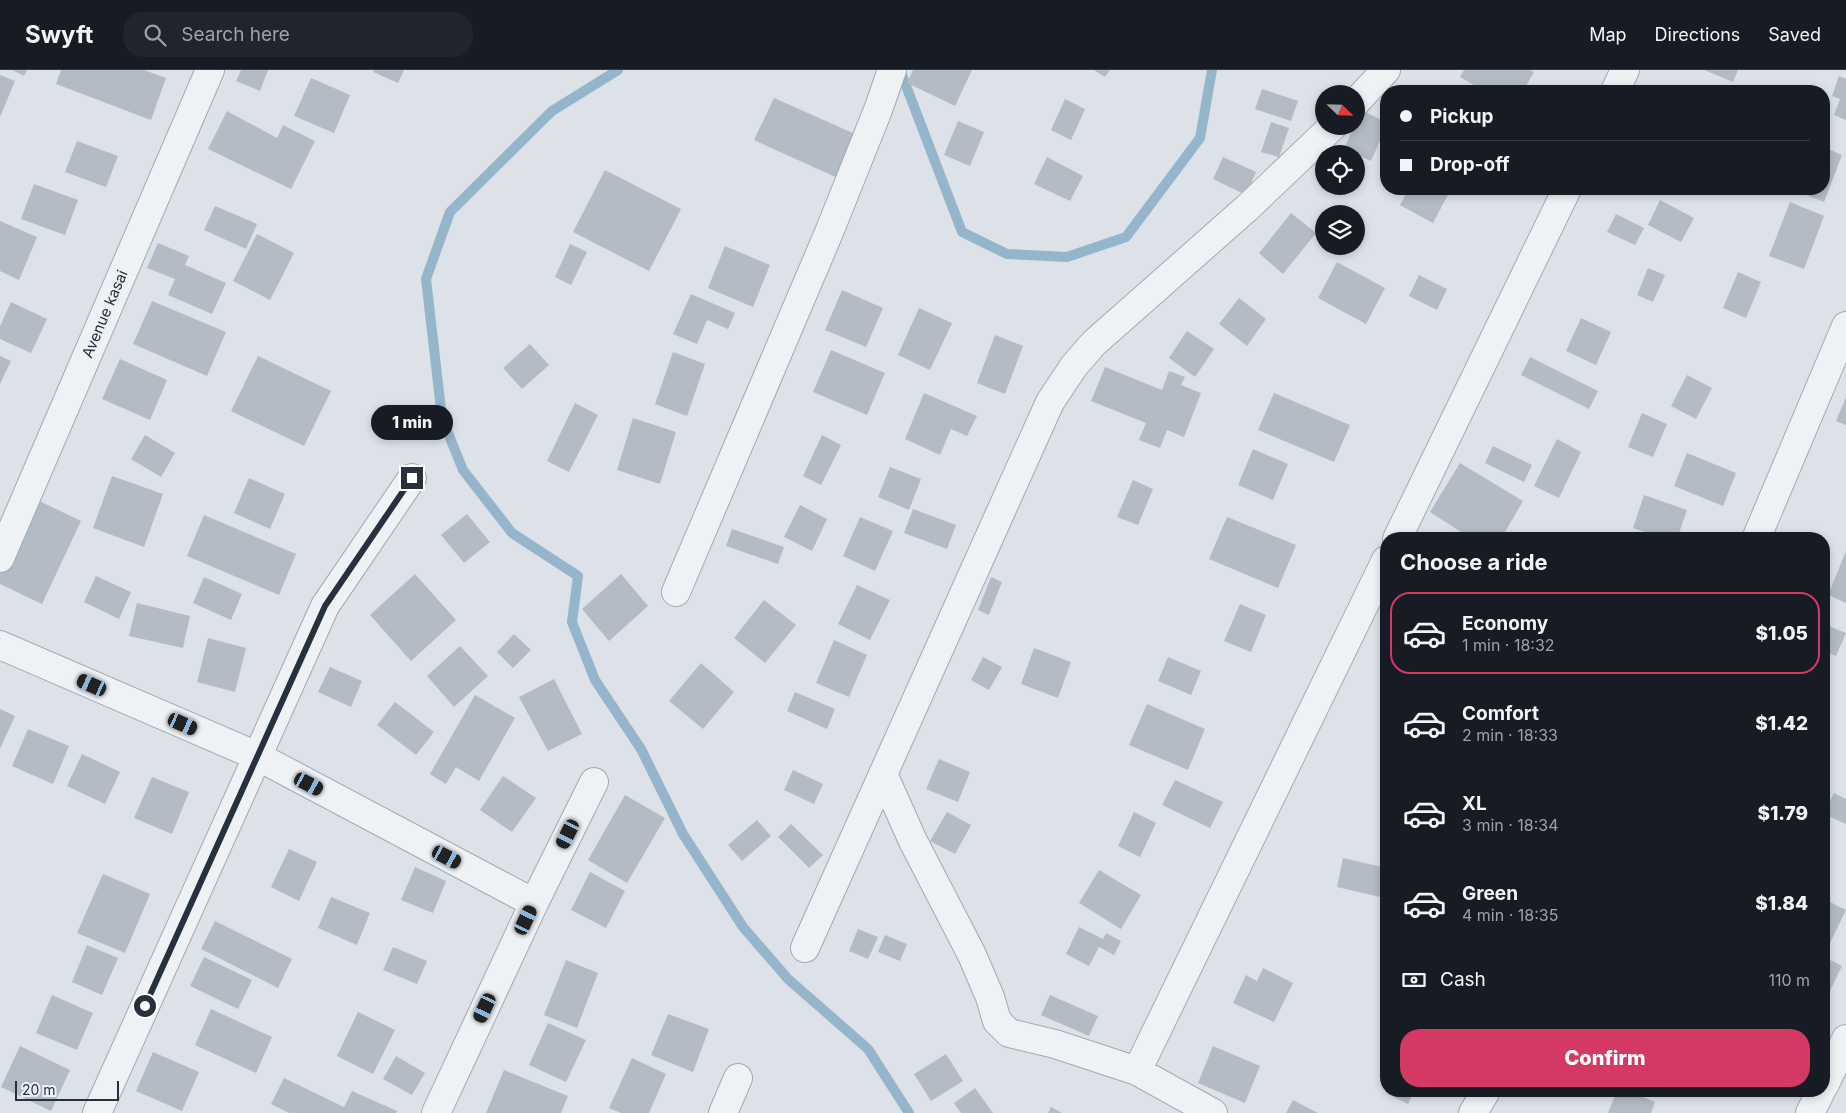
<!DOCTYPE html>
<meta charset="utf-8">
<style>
:root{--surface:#171b24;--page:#20242c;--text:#f1f3f6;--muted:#9ea1a6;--line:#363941;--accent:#d43963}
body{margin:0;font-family:Inter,sans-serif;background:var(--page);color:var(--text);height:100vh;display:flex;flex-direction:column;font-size:19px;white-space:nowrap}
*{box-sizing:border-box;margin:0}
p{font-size:16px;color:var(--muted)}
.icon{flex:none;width:28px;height:28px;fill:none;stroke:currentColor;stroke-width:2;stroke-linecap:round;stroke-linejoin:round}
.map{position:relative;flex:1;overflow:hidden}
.details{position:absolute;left:1380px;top:462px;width:450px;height:565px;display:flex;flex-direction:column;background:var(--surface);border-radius:20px;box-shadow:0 2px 8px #0003}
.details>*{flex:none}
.banner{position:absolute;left:1380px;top:15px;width:450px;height:110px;border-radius:20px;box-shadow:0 2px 8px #0003;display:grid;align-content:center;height:110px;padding:0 20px;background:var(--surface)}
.needle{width:32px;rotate:113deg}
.fabs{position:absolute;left:1315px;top:15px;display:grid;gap:10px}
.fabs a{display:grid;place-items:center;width:50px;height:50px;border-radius:50%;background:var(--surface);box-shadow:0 2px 8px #0003;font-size:25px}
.scale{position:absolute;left:15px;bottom:12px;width:104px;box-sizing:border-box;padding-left:5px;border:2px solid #25313e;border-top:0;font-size:14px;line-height:18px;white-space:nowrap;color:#25313e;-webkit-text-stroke:4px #ecf1f5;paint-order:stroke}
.end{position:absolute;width:22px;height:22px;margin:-11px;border:6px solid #25313e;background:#fff;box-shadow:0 0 0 2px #fff}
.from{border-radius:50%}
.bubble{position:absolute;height:35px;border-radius:18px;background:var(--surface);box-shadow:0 2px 8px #0003;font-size:16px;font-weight:800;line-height:35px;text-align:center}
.car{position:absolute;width:15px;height:30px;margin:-15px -8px;border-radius:6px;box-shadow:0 0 4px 1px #0007;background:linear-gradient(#222 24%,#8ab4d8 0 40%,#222 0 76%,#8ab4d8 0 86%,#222 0)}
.banner b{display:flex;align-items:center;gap:18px;height:48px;font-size:19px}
.banner b+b{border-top:1px solid var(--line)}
.banner i{width:12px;height:12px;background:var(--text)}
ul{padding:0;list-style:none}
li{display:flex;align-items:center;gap:15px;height:82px;margin:0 10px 8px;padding:0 10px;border:2px solid transparent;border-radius:20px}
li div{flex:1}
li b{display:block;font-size:19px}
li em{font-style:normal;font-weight:800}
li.selected{border-color:var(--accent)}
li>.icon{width:45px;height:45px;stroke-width:1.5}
h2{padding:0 20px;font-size:22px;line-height:60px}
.pay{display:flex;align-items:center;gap:12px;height:55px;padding:0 20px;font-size:19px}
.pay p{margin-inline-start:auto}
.cta{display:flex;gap:10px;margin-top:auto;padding:10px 20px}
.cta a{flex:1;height:58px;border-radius:20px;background:var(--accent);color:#fff;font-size:20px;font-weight:800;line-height:58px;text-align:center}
header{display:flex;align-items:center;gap:30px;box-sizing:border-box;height:70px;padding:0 25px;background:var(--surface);border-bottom:1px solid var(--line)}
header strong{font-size:24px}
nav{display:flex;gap:28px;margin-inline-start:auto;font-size:18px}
.search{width:350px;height:45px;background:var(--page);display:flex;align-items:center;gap:12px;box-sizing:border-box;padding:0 18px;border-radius:20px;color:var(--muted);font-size:19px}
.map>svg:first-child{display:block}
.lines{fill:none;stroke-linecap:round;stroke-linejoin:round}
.stream{stroke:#95b5ca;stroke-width:10}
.building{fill:#b3bcc4}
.street-casing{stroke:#a1a9b1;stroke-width:30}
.street{stroke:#eff2f5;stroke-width:28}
.route{stroke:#25313e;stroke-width:6}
.labels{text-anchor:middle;stroke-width:4;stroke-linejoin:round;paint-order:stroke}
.street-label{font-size:15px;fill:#25313e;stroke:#ecf1f5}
</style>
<header>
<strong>Swyft</strong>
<div class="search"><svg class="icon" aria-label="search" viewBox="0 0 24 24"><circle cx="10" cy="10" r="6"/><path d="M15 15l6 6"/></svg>Search here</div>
<nav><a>Map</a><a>Directions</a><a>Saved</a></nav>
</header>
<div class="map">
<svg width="1846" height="1043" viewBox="0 0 1846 1043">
<rect width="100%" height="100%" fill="#dce2e7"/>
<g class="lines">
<!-- stream -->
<path class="stream" d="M 618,0 L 552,41 L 450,142 L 426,209 L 442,348 L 463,400 L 512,463 L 578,506 L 572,552 L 595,610 L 641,679 L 683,764 L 743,857 L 788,909 L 868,979 L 909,1043
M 900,0 L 962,162 L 1007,184 L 1067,187 L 1126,167 L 1200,68 L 1212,0"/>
</g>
<!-- building -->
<path class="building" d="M 12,0 L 27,0 L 24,6 Z
M 61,0 L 144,0 L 166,8 L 151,50 L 56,14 Z
M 241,0 L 268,0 L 260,21 L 236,11 Z
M 374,0 L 404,0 L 398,13 L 373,2 Z
M 913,0 L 972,0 L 955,36 L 907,13 Z
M 1094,0 L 1110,0 L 1105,7 Z
M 1464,0 L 1530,0 L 1534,2 L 1523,21 L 1484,21 L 1460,7 Z
M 1704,0 L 1738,0 L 1733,12 Z
M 0,5 L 15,11 L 0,47 Z
M 1839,6 L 1846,9 L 1846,50 L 1834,45 L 1840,29 L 1832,26 Z
M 311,8 L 350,25 L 334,63 L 294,46 Z
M 1448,15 L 1460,21 L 1444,21 Z
M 1262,19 L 1298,31 L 1291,51 L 1255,39 Z
M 774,28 L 862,67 L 842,110 L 754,70 Z
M 1065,29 L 1085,39 L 1071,70 L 1051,60 Z
M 1361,40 L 1386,52 L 1386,57 L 1371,91 L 1344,79 L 1354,56 L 1356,56 Z
M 227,41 L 277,68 L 283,55 L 315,71 L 291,119 L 208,79 Z
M 958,51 L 984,62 L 970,96 L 944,85 Z
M 1271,52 L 1289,58 L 1279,87 L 1261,82 Z
M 77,71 L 118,86 L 106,117 L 65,102 Z
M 1824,77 L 1842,85 L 1824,132 L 1801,123 L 1803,119 L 1824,119 Z
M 1047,87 L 1083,106 L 1070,131 L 1034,114 Z
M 1223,87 L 1256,102 L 1246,125 L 1213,109 Z
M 605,100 L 681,139 L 649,201 L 573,162 Z
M 34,114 L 78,130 L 65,165 L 21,149 Z
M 1409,119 L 1451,119 L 1433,153 L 1400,135 Z
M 1660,130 L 1694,148 L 1681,172 L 1648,155 Z
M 1790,132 L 1824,146 L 1804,199 L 1769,186 Z
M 215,136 L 257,154 L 246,179 L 204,160 Z
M 1291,143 L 1316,163 L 1283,204 L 1259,183 Z
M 1616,144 L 1644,158 L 1635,175 L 1607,162 Z
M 0,151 L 37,167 L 19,210 L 0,201 Z
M 257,164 L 294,183 L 270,230 L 233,211 Z
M 158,173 L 189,186 L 185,195 L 226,213 L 212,244 L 168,225 L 175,209 L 147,198 Z
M 570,174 L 587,182 L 571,215 L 555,207 Z
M 725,176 L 770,195 L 753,237 L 708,218 Z
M 1337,192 L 1385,218 L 1366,254 L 1318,228 Z
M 1648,198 L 1665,205 L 1653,232 L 1637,225 Z
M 1738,202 L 1761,212 L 1746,248 L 1723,238 Z
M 1419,205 L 1447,219 L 1437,240 L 1409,226 Z
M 842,220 L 883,238 L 866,277 L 825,260 Z
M 691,224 L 735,243 L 728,259 L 707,250 L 697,274 L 673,264 Z
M 1239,228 L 1266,249 L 1247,276 L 1219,254 Z
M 152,231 L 226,262 L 207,306 L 133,274 Z
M 11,232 L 47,249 L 31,283 L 0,269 L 0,256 Z
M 919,238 L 952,253 L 930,300 L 898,285 Z
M 1581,248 L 1611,262 L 1596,295 L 1566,281 Z
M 1187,261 L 1214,279 L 1195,307 L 1169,288 Z
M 995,265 L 1023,276 L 1005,324 L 977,313 Z
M 530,274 L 549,295 L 522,319 L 503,298 Z
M 831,280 L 885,303 L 867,345 L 813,322 Z
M 673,282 L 705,294 L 687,346 L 655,334 Z
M 0,286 L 11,291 L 0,314 Z
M 258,286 L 331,321 L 304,376 L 231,341 Z
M 1530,287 L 1598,321 L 1589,339 L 1521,305 Z
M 120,289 L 167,310 L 150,350 L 102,329 Z
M 1105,297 L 1162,320 L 1169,301 L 1185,307 L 1181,315 L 1201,323 L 1184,367 L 1167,360 L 1160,378 L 1139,370 L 1146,353 L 1091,331 Z
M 1687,305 L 1712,318 L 1696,349 L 1671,336 Z
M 924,323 L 977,346 L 967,366 L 951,359 L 940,385 L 905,369 Z
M 1274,323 L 1350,355 L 1334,392 L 1258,360 Z
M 1846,327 L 1846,355 L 1836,351 Z
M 575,333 L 598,345 L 569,402 L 547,391 Z
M 1642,343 L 1667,354 L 1653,387 L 1628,377 Z
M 633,348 L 676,362 L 660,414 L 617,400 Z
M 145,365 L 175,383 L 161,407 L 131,389 Z
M 822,365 L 841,375 L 821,415 L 803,406 Z
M 1557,369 L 1581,382 L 1559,428 L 1534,416 Z
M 1493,376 L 1532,395 L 1524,412 L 1485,393 Z
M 1253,379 L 1288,394 L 1273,430 L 1238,415 Z
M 1687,383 L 1736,403 L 1723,436 L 1674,416 Z
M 1460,393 L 1523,431 L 1501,469 L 1472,469 L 1430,442 Z
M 890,397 L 921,409 L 909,440 L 878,427 Z
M 112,406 L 163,424 L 144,477 L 93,458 Z
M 249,408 L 285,424 L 270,459 L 234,443 Z
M 1133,410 L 1153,419 L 1138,455 L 1117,447 Z
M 1644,425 L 1687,440 L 1677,469 L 1665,469 L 1633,458 Z
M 33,428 L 81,451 L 42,534 L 0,514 L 0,498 Z
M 800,435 L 827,449 L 812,481 L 784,467 Z
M 913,439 L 956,455 L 947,479 L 904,463 Z
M 467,444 L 490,472 L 464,493 L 441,465 Z
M 204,445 L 296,484 L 279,525 L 187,486 Z
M 860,447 L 893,461 L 875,501 L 843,486 Z
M 1227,447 L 1296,475 L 1278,518 L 1209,489 Z
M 732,459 L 784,477 L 778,494 L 726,476 Z
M 1846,481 L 1846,533 L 1828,525 Z
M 415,504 L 456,550 L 411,591 L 370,545 Z
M 621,504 L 648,536 L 609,571 L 582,539 Z
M 96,506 L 131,522 L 119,549 L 84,532 Z
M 204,507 L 242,524 L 231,550 L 193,533 Z
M 991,507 L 1002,512 L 989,545 L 978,540 Z
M 857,515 L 890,530 L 870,570 L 838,554 Z
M 764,530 L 796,555 L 765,593 L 734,568 Z
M 137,533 L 190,546 L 183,578 L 129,566 Z
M 1240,534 L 1266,545 L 1251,582 L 1224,571 Z
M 1824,554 L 1846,563 L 1836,586 L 1824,581 Z
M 514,564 L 531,580 L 513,598 L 497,582 Z
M 208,568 L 246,578 L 235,622 L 197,612 Z
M 834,570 L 867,585 L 849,627 L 816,613 Z
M 460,576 L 488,606 L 454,637 L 427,606 Z
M 1034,578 L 1071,592 L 1058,628 L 1021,614 Z
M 983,587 L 1002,597 L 989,620 L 971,610 Z
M 1168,587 L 1201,601 L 1191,625 L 1158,611 Z
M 701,593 L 734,622 L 703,659 L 669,631 Z
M 330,597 L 362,611 L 351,637 L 318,622 Z
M 554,609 L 582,664 L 548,681 L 519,627 Z
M 795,622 L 835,639 L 827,659 L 787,641 Z
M 475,625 L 515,648 L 479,711 L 456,697 L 446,714 L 430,704 Z
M 395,632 L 434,662 L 416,685 L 377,655 Z
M 1147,634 L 1205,659 L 1188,700 L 1129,675 Z
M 0,639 L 15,646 L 0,679 Z
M 28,659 L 69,676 L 53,714 L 12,696 Z
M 1386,679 L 1386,696 L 1379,693 Z
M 82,684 L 120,702 L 105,734 L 67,716 Z
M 939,689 L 970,702 L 958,732 L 926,719 Z
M 793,700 L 823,714 L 814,734 L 784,720 Z
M 503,706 L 536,728 L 512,762 L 480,740 Z
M 152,707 L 189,722 L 172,764 L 134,748 Z
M 1175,710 L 1223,732 L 1210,758 L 1162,735 Z
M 1834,723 L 1846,729 L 1846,754 L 1824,744 Z
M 625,725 L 665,748 L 627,813 L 588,790 Z
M 947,742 L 971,755 L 955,784 L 930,771 Z
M 1134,742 L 1156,753 L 1140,787 L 1118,776 Z
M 757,750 L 771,766 L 742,791 L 728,775 Z
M 791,754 L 823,785 L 809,798 L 778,767 Z
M 289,779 L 317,792 L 299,831 L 271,817 Z
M 1343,788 L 1386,798 L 1380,827 L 1337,817 Z
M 415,797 L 446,811 L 433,843 L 401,830 Z
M 1099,800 L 1141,825 L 1121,859 L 1079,833 Z
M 590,802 L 625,821 L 606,858 L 571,840 Z
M 103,804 L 150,824 L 125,883 L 77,863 Z
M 331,827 L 370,843 L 357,875 L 318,858 Z
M 1824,829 L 1846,840 L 1828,877 L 1824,875 Z
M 215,851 L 292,889 L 278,918 L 201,879 Z
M 1079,857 L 1103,869 L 1106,863 L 1121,871 L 1114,885 L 1099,877 L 1089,896 L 1066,884 Z
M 858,859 L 878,867 L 868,889 L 849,881 Z
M 885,865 L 907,874 L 900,891 L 878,882 Z
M 87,875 L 118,888 L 102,925 L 72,912 Z
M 393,877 L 427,891 L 417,914 L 383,900 Z
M 204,887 L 252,910 L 238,939 L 190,916 Z
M 1824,887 L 1842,896 L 1826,929 L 1824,928 Z
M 566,890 L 598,903 L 577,958 L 544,945 Z
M 1263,898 L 1293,913 L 1274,952 L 1233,933 L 1246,905 L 1257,911 Z
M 52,925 L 93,943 L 77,980 L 36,963 Z
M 1050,925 L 1098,946 L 1089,966 L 1041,945 Z
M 211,939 L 272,967 L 256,1003 L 195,975 Z
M 358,942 L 395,960 L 373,1004 L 337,986 Z
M 668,944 L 709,959 L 693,1002 L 651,985 Z
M 548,953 L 586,970 L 566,1012 L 529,995 Z
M 20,976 L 70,1000 L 51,1041 L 1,1017 Z
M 1213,976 L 1260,996 L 1245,1033 L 1198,1013 Z
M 153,982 L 199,1002 L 182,1041 L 136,1021 Z
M 946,984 L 963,1011 L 931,1031 L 914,1004 Z
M 396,986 L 425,1003 L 412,1025 L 383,1009 Z
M 632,988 L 666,1004 L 649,1043 L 621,1043 L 609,1038 Z
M 504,1000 L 568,1026 L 561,1043 L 486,1043 Z
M 284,1008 L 344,1037 L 352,1021 L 397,1041 L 396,1043 L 289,1043 L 271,1034 Z
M 975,1018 L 993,1043 L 961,1043 L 954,1033 Z
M 1387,1021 L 1414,1021 L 1408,1034 L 1386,1023 Z
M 1617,1021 L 1629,1021 L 1655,1032 L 1651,1043 L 1608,1043 Z
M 1293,1030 L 1318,1043 L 1286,1043 Z
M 1051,1037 L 1062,1043 L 1048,1043 Z"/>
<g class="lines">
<!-- street casing -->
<g class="street-casing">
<path id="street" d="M 1615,21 L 1625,0
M 1356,32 L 1386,0
M 1397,469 L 1567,119
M 1756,469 L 1846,256
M 0,488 L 210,0
M 676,522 L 830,160 L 878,40 L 892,0
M 0,575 L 257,686 L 534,833
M 883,704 L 913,771 L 972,885 L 990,927 L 997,951 L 1009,963 L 1055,974 L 1137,1001 L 1213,1043
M 805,878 L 1050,332 L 1074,296 L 1094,273 L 1247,138 L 1333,56
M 1137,1001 L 1386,490
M 1824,1016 L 1846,969
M 97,1043 L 325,536 L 412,408
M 436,1043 L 534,833 L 594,712
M 723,1043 L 738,1008
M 1473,1043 L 1486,1021
M 1810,1043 L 1821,1021"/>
</g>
<!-- street -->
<use href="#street" class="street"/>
</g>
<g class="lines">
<!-- route -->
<path class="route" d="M 145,936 L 325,536 L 412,408"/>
</g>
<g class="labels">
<!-- street labels -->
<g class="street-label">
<text transform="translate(105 244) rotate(-67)" y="5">Avenue kasai</text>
</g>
</g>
</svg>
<div class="fabs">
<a><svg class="needle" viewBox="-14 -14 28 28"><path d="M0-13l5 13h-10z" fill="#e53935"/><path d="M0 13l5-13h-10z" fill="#9ea1a6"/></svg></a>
<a><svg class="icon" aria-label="locate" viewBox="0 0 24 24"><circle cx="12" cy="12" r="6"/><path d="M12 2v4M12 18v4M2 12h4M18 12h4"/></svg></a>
<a><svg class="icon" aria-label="layers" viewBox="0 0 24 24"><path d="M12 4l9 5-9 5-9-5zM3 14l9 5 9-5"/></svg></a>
</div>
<div class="scale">20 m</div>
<i class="end from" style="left:145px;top:936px"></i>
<i class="end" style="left:412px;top:408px"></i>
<div class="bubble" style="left:371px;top:335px;width:82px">1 min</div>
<i class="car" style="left:92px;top:615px;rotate:294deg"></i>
<i class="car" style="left:183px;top:654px;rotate:114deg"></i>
<i class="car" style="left:309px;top:714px;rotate:118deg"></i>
<i class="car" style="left:568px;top:764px;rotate:207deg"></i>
<i class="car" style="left:447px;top:787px;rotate:118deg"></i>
<i class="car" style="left:526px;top:850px;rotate:25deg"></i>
<i class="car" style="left:485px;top:938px;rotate:205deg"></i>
<div class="banner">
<b><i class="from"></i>Pickup</b>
<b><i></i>Drop-off</b>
</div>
<section class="details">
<h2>Choose a ride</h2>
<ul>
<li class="selected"><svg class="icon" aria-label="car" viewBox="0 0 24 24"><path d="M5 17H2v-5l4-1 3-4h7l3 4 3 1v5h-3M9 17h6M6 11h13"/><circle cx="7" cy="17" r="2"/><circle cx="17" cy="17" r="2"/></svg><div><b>Economy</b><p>1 min · 18:32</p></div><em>$1.05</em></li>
<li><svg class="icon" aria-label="car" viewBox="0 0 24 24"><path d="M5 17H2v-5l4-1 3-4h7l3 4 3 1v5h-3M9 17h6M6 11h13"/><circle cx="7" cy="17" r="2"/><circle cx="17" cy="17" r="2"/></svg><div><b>Comfort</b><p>2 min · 18:33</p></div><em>$1.42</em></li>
<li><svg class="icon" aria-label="car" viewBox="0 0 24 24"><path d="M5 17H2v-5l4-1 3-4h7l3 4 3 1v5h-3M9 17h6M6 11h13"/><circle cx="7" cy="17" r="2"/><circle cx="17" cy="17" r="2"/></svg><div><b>XL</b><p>3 min · 18:34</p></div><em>$1.79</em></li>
<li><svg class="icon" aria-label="car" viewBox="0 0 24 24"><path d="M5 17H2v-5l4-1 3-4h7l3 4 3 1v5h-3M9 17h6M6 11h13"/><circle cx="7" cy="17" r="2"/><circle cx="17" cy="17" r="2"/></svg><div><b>Green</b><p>4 min · 18:35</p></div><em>$1.84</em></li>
</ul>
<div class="pay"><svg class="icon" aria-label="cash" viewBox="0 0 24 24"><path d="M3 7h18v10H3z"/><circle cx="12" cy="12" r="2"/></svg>Cash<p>110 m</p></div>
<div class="cta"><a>Confirm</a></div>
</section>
</div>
